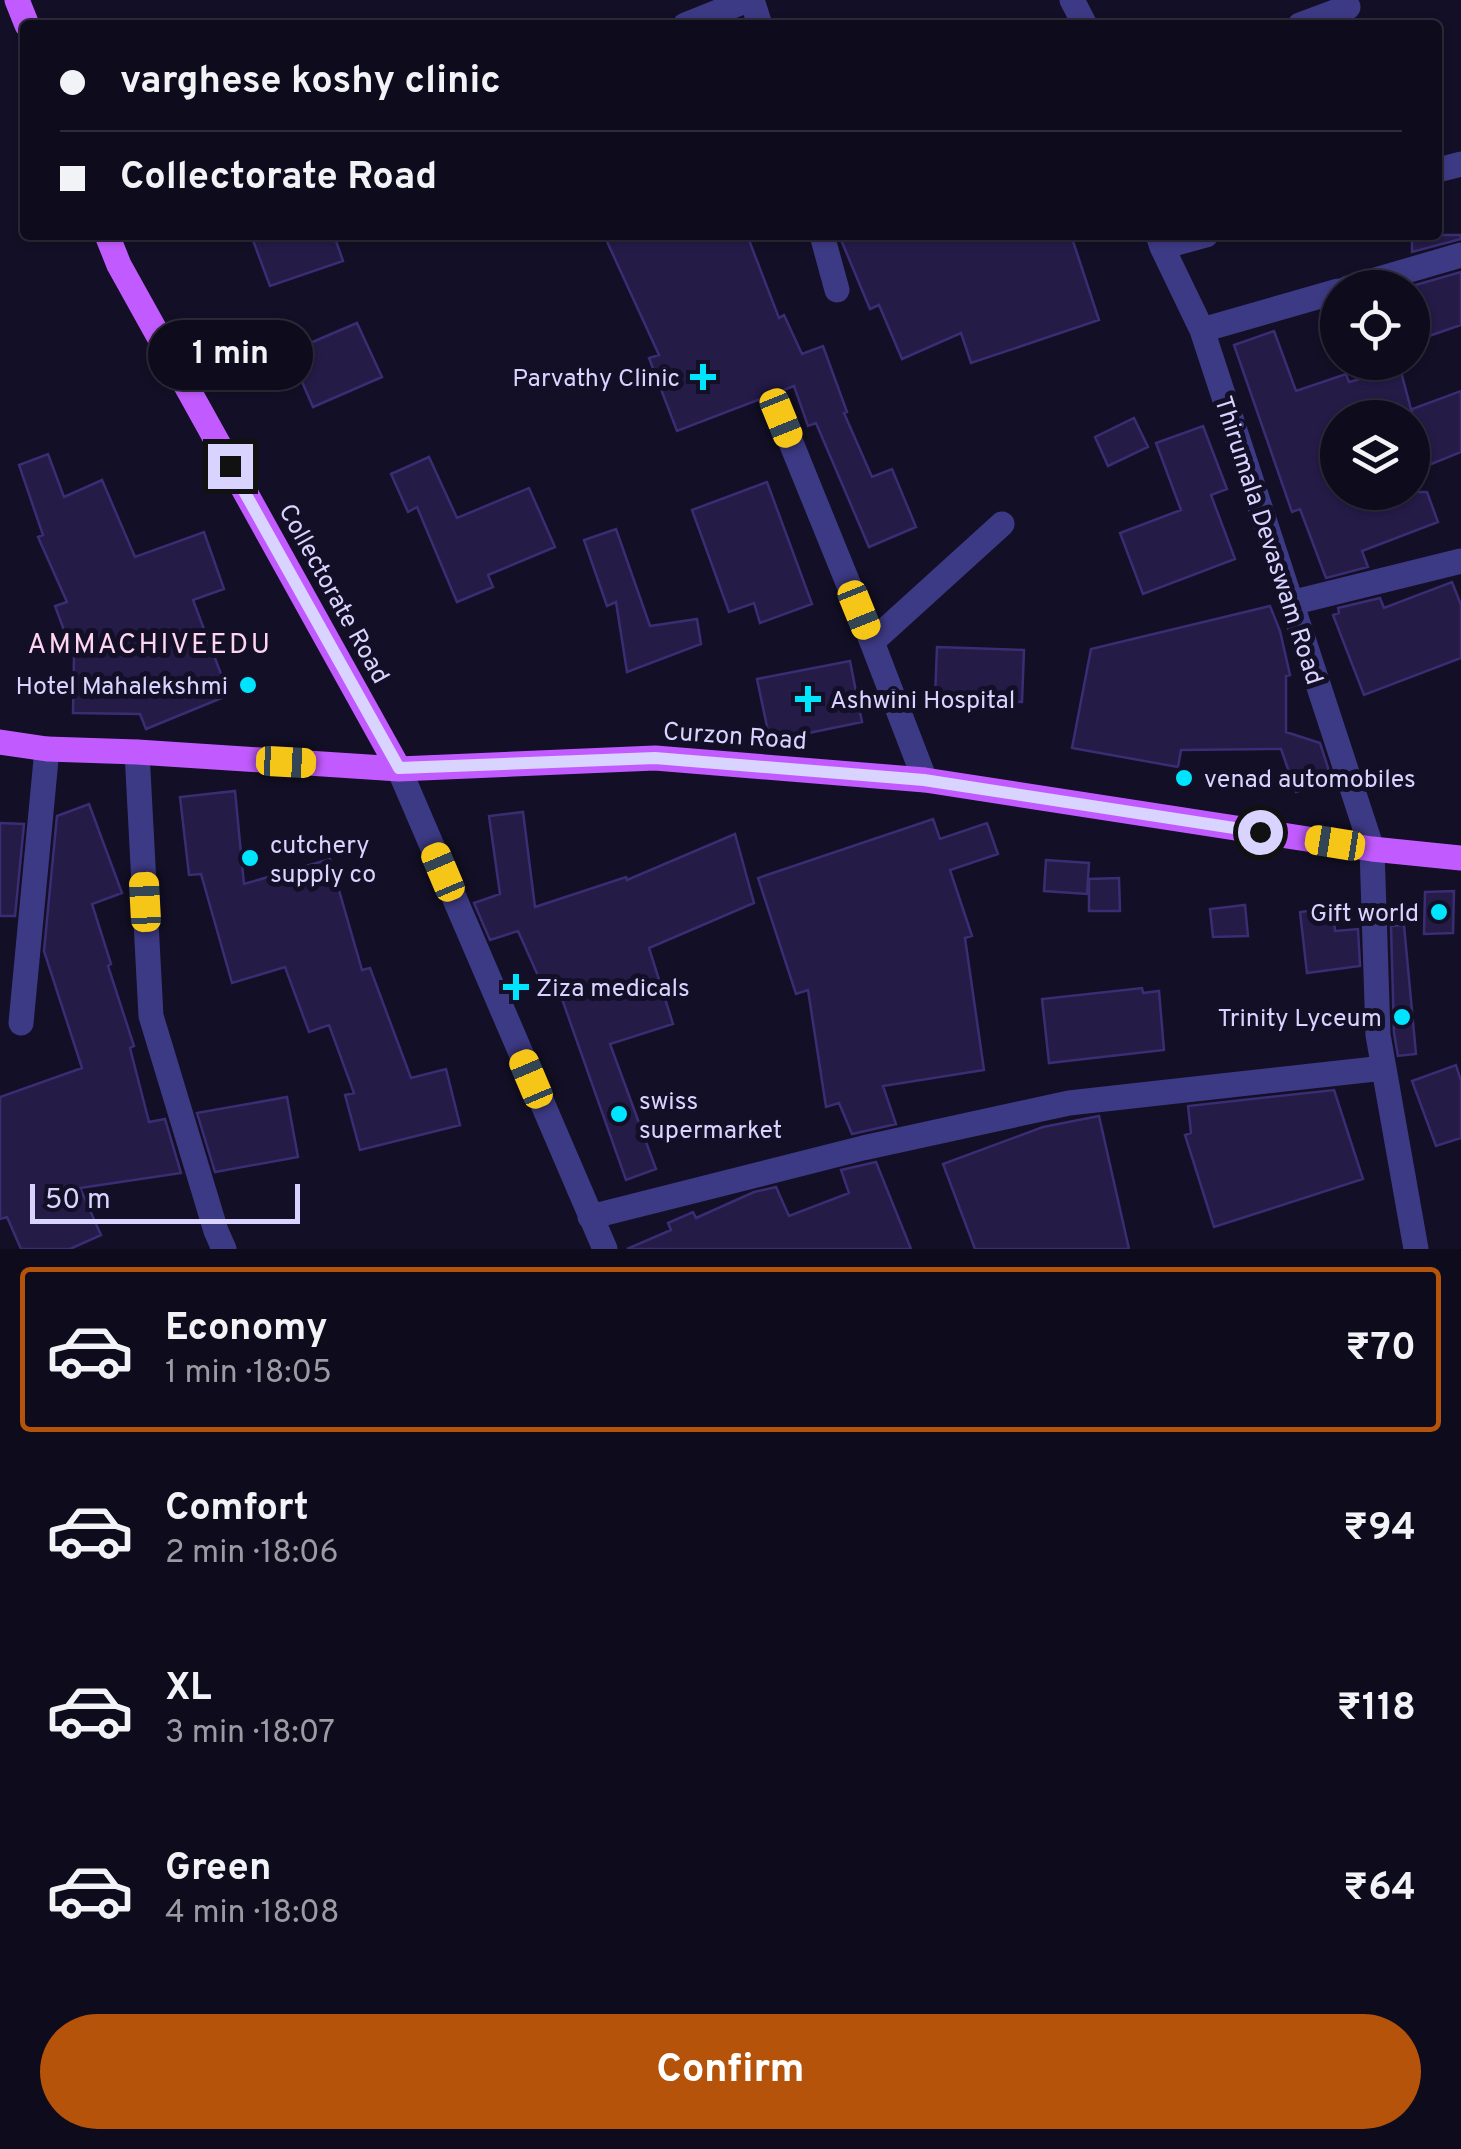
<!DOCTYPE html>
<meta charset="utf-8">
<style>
:root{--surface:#0e0b1c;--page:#1c1929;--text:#f1f3f6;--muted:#9b9ba3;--line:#2e2b3b;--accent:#b45309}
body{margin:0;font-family:Overpass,sans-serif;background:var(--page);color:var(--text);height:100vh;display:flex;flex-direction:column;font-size:38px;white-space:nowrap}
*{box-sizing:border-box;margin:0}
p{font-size:32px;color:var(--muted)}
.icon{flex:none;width:55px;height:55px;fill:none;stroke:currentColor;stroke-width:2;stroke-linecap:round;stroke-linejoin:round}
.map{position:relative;height:1249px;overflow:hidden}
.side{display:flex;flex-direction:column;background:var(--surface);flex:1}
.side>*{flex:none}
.hud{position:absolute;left:20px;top:20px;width:1422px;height:220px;border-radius:10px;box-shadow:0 2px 8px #0004,0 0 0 2px var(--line);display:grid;align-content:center;height:220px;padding:0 40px;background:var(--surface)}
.fabs{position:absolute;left:1320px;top:270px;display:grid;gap:20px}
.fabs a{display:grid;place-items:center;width:110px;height:110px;border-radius:50%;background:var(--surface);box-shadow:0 2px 8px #0004,0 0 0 2px var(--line);font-size:50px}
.scale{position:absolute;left:30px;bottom:25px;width:270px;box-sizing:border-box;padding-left:10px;border:5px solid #d9d4ff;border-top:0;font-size:28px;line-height:35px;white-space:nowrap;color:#d9d4ff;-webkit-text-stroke:8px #130f26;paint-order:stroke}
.end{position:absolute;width:45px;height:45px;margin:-22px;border:12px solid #d9d4ff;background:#111;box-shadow:0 0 0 5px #111}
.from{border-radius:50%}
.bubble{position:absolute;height:70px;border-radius:35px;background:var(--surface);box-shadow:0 2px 8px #0004,0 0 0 2px var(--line);font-size:32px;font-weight:700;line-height:70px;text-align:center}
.car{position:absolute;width:30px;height:60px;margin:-30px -15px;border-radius:12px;box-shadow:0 0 8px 2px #0007;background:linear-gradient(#f5c518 24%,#345 0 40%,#f5c518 0 76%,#345 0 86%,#f5c518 0)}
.hud b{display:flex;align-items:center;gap:35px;height:95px;font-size:38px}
.hud b+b{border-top:2px solid var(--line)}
.hud i{width:25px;height:25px;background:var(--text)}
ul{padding:18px 0 0;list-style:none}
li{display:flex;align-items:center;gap:30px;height:165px;margin:0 20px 15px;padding:0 20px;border:5px solid transparent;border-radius:10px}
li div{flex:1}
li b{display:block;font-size:38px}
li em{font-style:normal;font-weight:700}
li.current{border-color:var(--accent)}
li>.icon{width:90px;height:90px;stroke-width:1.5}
.button{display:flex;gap:20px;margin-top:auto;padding:20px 40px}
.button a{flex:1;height:115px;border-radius:60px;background:var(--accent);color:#fff;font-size:40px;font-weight:700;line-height:115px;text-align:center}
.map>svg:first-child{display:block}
.building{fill:#241b47;stroke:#3b2d73;stroke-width:2.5}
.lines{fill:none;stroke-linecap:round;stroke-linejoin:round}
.minor{stroke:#3d3a85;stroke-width:25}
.major{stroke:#c25bff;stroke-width:25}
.route{stroke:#d9d4ff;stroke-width:12}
.poi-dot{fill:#00e5ff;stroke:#130f26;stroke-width:4}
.labels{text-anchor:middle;stroke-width:10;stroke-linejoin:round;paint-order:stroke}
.poi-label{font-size:25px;fill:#d9d4ff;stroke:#130f26;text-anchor:start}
.street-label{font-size:25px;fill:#d9d4ff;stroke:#130f26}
.neighbourhood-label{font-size:28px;letter-spacing:2.5px;fill:#ffd6f0;stroke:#130f26}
</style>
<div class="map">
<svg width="1461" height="1249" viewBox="0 0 1461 1249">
<rect width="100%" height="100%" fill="#130f26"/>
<!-- building -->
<path class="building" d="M 251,235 L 334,235 L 343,261 L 270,286 Z
M 604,235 L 747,235 L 779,318 L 784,315 L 802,354 L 823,346 L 847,412 L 844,413 L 872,477 L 892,469 L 916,527 L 869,547 L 816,423 L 808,426 L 794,386 L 677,431 L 649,358 L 659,355 Z
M 839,235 L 1071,235 L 1099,320 L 971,363 L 961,333 L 902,359 L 879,305 L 870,309 Z
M 1412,235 L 1461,235 L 1461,239 L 1412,252 Z
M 1461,272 L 1461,325 L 1412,342 L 1412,286 Z
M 357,323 L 382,377 L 313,407 L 289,352 Z
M 1274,331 L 1296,391 L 1346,374 L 1349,382 L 1400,368 L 1412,413 L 1412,409 L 1461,391 L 1461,452 L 1412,472 L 1412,418 L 1338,418 L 1338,492 L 1427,492 L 1438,522 L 1362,551 L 1368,567 L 1326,578 L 1300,509 L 1292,512 L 1234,345 Z
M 1134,418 L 1148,447 L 1108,466 L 1095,437 Z
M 1203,426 L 1227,489 L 1211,495 L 1235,559 L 1143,594 L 1120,533 L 1181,510 L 1156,443 Z
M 48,454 L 64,497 L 102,480 L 135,557 L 204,532 L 224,589 L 193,600 L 229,695 L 146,729 L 140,714 L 73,713 L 74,657 L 55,606 L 67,602 L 38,537 L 43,535 L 19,465 Z
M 429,457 L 457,518 L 529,488 L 555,547 L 488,575 L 493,587 L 457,602 L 417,507 L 408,512 L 391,474 Z
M 767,482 L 812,604 L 760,623 L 754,603 L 729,612 L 692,510 Z
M 616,529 L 650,626 L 697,619 L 701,644 L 627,672 L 616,602 L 607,606 L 584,540 Z
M 1452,582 L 1461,605 L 1461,658 L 1364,695 L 1333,615 L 1339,613 L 1338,608 L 1380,598 L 1384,608 Z
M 1270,606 L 1280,631 L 1290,675 L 1286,676 L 1286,732 L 1320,743 L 1332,780 L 1296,792 L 1281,749 L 1181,750 L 1178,767 L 1072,748 L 1091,649 Z
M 937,647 L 1024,650 L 1022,702 L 935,698 Z
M 850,661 L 862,722 L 770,741 L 757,679 Z
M 235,791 L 244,884 L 330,859 L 362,970 L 370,968 L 411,1078 L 446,1069 L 460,1125 L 360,1150 L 345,1095 L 354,1093 L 329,1025 L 309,1032 L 285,967 L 232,983 L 201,874 L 189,875 L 180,797 Z
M 89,804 L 122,893 L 92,904 L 111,964 L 108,966 L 134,1046 L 130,1048 L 149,1122 L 165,1119 L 181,1173 L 80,1188 L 101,1235 L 70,1249 L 21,1249 L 7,1217 L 0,1219 L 0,1097 L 82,1068 L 44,951 L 57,816 Z
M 523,812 L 535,907 L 626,877 L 627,880 L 735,834 L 754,903 L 649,948 L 673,1024 L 610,1044 L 656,1169 L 626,1180 L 556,982 L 543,987 L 518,931 L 490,940 L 474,903 L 500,894 L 489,816 Z
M 933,819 L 940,839 L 987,823 L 998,854 L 950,870 L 972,936 L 965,938 L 984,1070 L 883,1086 L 896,1124 L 852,1134 L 839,1103 L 826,1107 L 808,990 L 796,994 L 758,878 Z
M 0,823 L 24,824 L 15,916 L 0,916 Z
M 1046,860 L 1089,863 L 1087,894 L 1044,891 Z
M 1119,878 L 1120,911 L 1089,911 L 1089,879 Z
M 1454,891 L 1453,933 L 1424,934 L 1425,892 Z
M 1245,905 L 1248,936 L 1213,937 L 1210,909 Z
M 1333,908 L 1335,931 L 1358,929 L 1360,966 L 1307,973 L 1300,912 Z
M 1404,925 L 1416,1054 L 1398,1056 L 1394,1033 L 1391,926 Z
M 1142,988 L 1143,993 L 1159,991 L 1164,1050 L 1049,1063 L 1042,999 Z
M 1456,1065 L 1461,1081 L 1461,1138 L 1436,1146 L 1412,1081 Z
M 1334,1090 L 1363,1179 L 1214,1227 L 1185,1135 L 1191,1133 L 1188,1106 Z
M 287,1097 L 298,1157 L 215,1172 L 197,1113 Z
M 1099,1116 L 1129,1249 L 975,1249 L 943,1164 L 1043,1127 Z
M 876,1162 L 911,1249 L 627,1249 L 671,1230 L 668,1223 L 693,1212 L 696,1218 L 754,1192 L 776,1187 L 789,1216 L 849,1193 L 841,1170 Z"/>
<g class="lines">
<!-- minor -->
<path class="minor" d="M 752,0 L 760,25
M 1072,0 L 1085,25
M 685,25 L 748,0
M 1300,25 L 1348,7
M 1438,170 L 1461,164
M 822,235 L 837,290
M 1158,235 L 1162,247 L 1202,330 L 1372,849 L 1378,1035 L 1416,1249
M 1162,247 L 1206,235
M 1348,288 L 1461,255
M 1202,330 L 1338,291
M 781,418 L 872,642 L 925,780
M 1291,603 L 1461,561
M 872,642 L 1002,524
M 137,752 L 151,1016 L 216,1231 L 224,1249
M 399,769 L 605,1249
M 21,1023 L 47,749
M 590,1217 L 863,1148 L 1069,1103 L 1384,1068"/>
<!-- major -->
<path class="major" d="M 17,0 L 27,25
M 107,235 L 119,265 L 399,769
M 0,742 L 47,749 L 137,752 L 399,769 L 655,758 L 925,780 L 1372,849 L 1461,858"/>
</g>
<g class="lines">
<!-- route -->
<path class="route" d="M 230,466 L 399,768 L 655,758 L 924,780 L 1260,832"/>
</g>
<!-- markers -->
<g class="poi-dot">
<path d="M698 362h10v10h10v10h-10v10h-10v-10h-10v-10h10z"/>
<circle cx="248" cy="685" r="10"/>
<path d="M803 684h10v10h10v10h-10v10h-10v-10h-10v-10h10z"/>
<circle cx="1184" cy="778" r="10"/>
<circle cx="250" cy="858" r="10"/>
<circle cx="1439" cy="912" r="10"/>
<path d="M511 972h10v10h10v10h-10v10h-10v-10h-10v-10h10z"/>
<circle cx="1402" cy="1017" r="10"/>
<circle cx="619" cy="1114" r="10"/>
</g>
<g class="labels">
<!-- poi labels -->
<g class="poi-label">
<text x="680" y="386" text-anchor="end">Parvathy Clinic</text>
<text x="228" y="694" text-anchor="end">Hotel Mahalekshmi</text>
<text x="830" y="708">Ashwini Hospital</text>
<text x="1204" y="787">venad automobiles</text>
<text x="270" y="853">cutchery<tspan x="270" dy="29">supply co</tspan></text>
<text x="1419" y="921" text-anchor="end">Gift world</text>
<text x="536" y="996">Ziza medicals</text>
<text x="1382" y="1026" text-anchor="end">Trinity Lyceum</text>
<text x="639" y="1109">swiss<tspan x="639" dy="29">supermarket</tspan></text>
</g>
<!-- street labels -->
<g class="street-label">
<text transform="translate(1270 540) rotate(72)" y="9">Thirumala Devaswam Road</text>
<text transform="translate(335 593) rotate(61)" y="9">Collectorate Road</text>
<text transform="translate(735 735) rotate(4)" y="9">Curzon Road</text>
</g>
<!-- neighbourhood labels -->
<g class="neighbourhood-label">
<text x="150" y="653">AMMACHIVEEDU</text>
</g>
</g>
</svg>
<div class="fabs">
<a><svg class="icon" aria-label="locate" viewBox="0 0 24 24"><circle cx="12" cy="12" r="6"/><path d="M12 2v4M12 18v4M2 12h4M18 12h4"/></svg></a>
<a><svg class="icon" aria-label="layers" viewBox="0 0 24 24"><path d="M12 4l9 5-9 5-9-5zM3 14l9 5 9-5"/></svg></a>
</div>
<div class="scale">50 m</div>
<i class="end from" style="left:1260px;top:832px"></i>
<i class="end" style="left:230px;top:466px"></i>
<div class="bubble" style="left:148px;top:320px;width:165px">1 min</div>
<i class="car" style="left:781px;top:418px;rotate:158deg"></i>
<i class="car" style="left:859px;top:610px;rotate:158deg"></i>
<i class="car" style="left:286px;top:762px;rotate:93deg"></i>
<i class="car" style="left:1335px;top:843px;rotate:279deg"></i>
<i class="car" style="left:443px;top:872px;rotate:337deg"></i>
<i class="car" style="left:145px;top:902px;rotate:357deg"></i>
<i class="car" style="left:531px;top:1079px;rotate:337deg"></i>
<div class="hud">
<b><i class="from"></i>varghese koshy clinic</b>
<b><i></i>Collectorate Road</b>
</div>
</div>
<section class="side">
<ul>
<li class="current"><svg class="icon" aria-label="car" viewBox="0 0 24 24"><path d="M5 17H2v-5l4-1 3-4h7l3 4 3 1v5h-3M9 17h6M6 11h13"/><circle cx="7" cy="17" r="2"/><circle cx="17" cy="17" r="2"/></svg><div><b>Economy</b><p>1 min · 18:05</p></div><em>₹70</em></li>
<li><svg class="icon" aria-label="car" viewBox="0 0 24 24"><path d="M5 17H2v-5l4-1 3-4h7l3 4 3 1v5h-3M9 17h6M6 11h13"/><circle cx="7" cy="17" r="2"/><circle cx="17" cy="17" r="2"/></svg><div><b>Comfort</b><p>2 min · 18:06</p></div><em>₹94</em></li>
<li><svg class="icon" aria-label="car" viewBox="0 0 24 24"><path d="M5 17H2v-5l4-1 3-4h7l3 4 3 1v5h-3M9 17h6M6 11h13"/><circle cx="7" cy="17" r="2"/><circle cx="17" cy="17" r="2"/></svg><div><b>XL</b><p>3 min · 18:07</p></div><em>₹118</em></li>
<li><svg class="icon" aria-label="car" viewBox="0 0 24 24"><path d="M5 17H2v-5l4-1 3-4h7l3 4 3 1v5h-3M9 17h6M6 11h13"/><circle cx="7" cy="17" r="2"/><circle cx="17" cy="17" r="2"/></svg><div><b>Green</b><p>4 min · 18:08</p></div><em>₹64</em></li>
</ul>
<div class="button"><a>Confirm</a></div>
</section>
